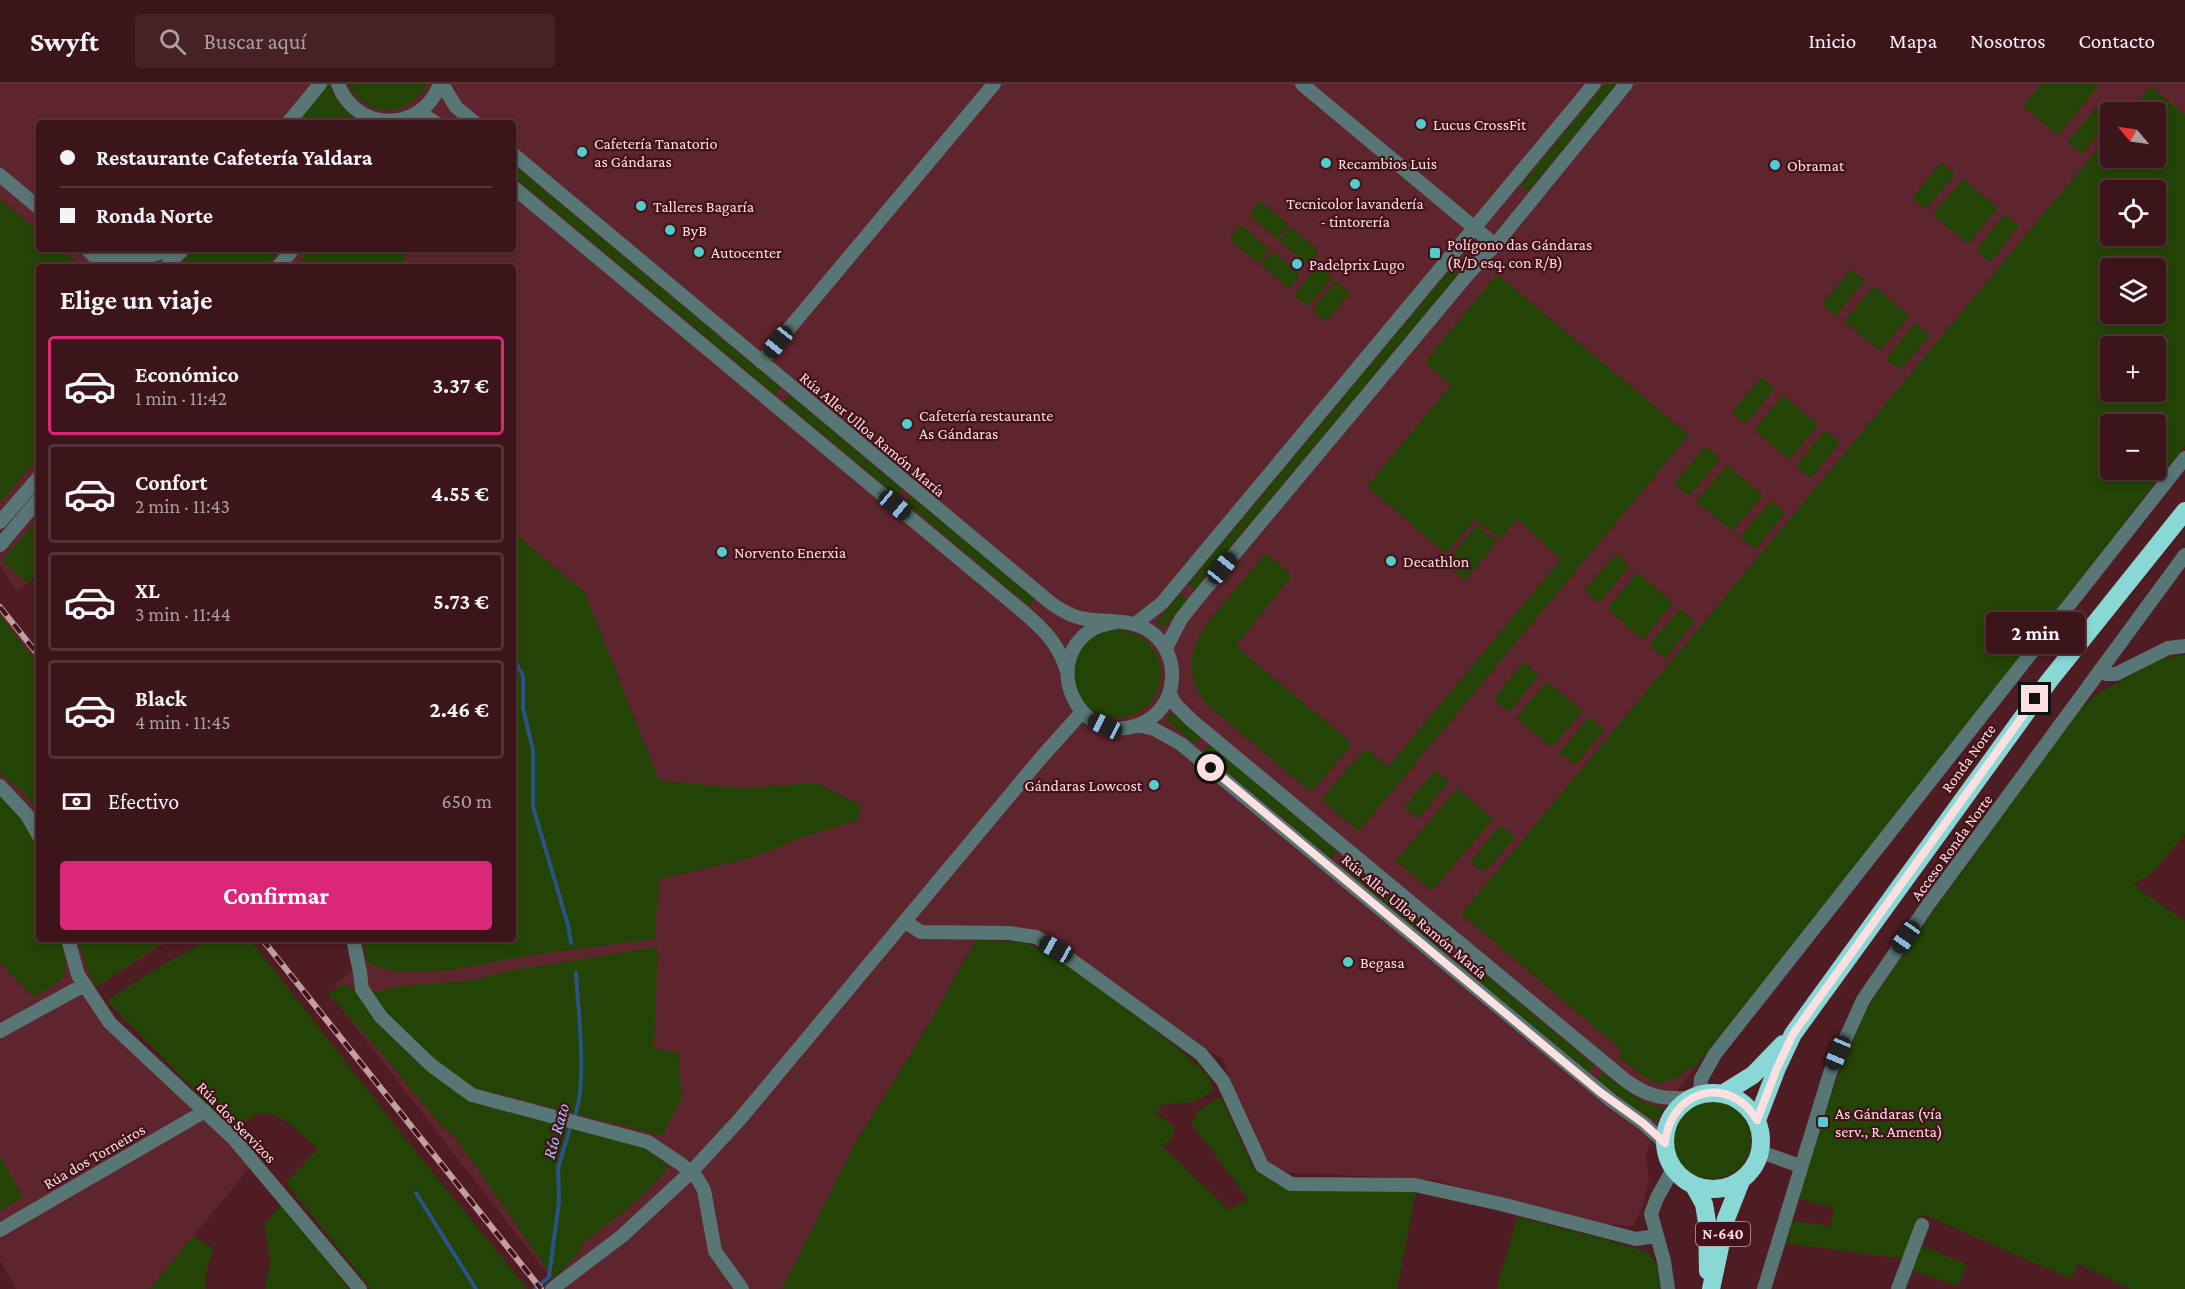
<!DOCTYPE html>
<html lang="es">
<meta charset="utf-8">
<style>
:root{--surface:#3b151a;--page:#462227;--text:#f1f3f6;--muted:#ac9fa2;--line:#543439;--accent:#db2777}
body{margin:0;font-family:"Crimson Pro",serif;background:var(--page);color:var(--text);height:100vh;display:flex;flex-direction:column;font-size:22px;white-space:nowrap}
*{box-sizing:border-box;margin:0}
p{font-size:20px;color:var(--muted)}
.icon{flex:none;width:33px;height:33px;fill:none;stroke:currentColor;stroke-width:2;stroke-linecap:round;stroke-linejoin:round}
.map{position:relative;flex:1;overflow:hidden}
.sheet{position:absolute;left:36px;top:180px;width:480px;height:678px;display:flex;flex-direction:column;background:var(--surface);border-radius:6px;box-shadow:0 3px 9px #0003,0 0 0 2px var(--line)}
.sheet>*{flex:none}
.guide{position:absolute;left:36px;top:36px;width:480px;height:132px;border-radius:6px;box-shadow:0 3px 9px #0003,0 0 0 2px var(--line);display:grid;align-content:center;height:132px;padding:0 24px;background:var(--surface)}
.needle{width:39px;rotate:299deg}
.controls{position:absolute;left:2100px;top:18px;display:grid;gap:12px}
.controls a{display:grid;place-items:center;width:66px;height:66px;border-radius:6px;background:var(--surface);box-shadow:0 3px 9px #0003,0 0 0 2px var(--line);font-size:30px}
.end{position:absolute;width:27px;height:27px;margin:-14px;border:8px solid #fbdfe1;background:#111;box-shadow:0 0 0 3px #111}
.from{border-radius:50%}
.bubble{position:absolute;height:42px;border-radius:6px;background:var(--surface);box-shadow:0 3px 9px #0003,0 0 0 2px var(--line);font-size:20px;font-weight:700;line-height:42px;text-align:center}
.car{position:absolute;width:18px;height:36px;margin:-18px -9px;border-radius:8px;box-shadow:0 0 4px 2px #0007;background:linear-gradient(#222 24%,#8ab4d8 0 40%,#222 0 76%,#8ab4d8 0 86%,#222 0)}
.guide b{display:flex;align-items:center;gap:21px;height:57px;font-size:22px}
.guide b+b{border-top:2px solid var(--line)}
.guide i{width:15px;height:15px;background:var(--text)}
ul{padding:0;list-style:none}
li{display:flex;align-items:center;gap:18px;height:99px;margin:0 12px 9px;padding:0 12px;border:3px solid var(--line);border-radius:6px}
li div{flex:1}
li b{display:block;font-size:22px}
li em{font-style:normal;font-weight:700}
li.active{border-color:var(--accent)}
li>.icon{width:54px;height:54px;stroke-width:1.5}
h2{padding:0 24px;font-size:27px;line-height:72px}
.pay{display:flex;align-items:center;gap:15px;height:66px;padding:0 24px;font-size:22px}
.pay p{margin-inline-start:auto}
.button{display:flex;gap:12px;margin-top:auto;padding:12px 24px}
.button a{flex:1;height:69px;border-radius:6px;background:var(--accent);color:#fff;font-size:24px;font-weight:700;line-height:69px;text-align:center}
header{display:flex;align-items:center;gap:36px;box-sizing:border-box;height:84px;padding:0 30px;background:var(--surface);border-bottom:2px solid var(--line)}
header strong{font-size:28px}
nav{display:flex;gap:33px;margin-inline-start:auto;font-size:21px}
.search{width:420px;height:54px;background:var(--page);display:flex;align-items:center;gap:15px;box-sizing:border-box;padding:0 21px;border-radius:6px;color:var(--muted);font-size:22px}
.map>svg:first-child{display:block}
.built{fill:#5f252e;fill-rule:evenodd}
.green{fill:#234406;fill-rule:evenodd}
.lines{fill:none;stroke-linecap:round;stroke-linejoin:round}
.stream{stroke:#2a5487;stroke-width:4}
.minor{stroke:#587675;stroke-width:14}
.highway{stroke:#8ad8d6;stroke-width:18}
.rail-casing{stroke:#c29ea2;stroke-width:6}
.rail{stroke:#431119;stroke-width:4;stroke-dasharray:11;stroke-linecap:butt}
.route{stroke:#fbdfe1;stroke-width:8}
.poi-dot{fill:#52cdcc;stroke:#431119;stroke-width:2}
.labels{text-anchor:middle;stroke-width:4.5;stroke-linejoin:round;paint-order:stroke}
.shield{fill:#431119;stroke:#c4a1a5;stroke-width:1.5}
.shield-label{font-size:15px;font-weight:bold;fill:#fbdfe1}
.poi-label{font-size:16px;fill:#fbdfe1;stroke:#431119;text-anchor:start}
.street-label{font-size:16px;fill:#fbdfe1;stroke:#431119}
.water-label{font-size:18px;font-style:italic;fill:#9fc4f2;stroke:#431119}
</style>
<header>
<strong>Swyft</strong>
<div class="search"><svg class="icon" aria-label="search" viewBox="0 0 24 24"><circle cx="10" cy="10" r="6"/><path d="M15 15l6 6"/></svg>Buscar aquí</div>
<nav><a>Inicio</a><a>Mapa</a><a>Nosotros</a><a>Contacto</a></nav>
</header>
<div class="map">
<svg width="2185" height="1205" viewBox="0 0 2185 1205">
<rect width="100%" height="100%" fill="#4f1c23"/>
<!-- built -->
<path class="built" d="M 0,0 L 2185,0 L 2185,361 L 1957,654 L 1663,1024 L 1646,1071 L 1649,1098 L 1642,1124 L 1633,1142 L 1600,1140 L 1434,1096 L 1282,1088 L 1269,1081 L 1257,1062 L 1222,974 L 1191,957 L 1065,864 L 1032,848 L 984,841 L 929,940 L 854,1061 L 782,1205 L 559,1205 L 347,932 L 335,900 L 362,879 L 358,855 L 513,855 L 513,183 L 82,183 L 60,165 L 513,165 L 513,39 L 39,39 L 39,148 L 0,115 ZM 2110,28 L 2156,28 L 2156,74 L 2110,74 ZM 2110,106 L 2156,106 L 2156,152 L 2110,152 ZM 2110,184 L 2156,184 L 2156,230 L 2110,230 ZM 2110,262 L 2156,262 L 2156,308 L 2110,308 ZM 2110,340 L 2156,340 L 2156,386 L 2110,386 Z
M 39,373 L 39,489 L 17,508 L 0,481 L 0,419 Z
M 0,523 L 39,572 L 39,855 L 172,855 L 96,903 L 85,901 L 110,939 L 255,1077 L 150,1205 L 16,1205 L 0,1176 Z"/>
<!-- green -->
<path class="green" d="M 329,0 C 336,18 346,28 362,39 L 297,39 Z
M 347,0 L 428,0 C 406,34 369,36 347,0 Z
M 1605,0 L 1617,0 L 1528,107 L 1521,101 Z
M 2041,0 L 2100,0 L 2058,51 L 2023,23 Z
M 2151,2 L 2185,31 L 2185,361 L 1957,654 L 1693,986 L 1689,983 L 1680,993 L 1657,1000 L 1645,994 L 1618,972 L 1622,966 L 1461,830 L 2110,50 L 2110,74 L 2156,74 L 2156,28 L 2129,28 ZM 2110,106 L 2156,106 L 2156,152 L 2110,152 ZM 2110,184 L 2156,184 L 2156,230 L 2110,230 ZM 2110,262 L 2156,262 L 2156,308 L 2110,308 ZM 2110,340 L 2156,340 L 2156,386 L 2110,386 Z
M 2096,23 L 2110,35 L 2082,70 L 2067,59 Z
M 1941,78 L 1955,90 L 1926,125 L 1912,114 Z
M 513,80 L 781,304 L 775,311 L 513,92 Z
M 1963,95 L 1998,124 L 1968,160 L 1933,130 Z
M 0,115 L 39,148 L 39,165 L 60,165 L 82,183 L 39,183 L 39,373 L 0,419 Z
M 1260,117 L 1289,141 L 1277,155 L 1249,131 Z
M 2005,130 L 2019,142 L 1990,178 L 1976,166 Z
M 1241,141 L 1269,165 L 1258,179 L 1229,155 Z
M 1291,143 L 1319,167 L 1308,181 L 1279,157 Z
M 193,165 L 280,165 L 266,183 L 202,183 L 182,179 Z
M 310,165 L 408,165 L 401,183 L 296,183 Z
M 1272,167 L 1300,191 L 1289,205 L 1260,180 Z
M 1318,182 L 1332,193 L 1308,223 L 1294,211 Z
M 1452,183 L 1459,189 L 1195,505 L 1188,500 Z
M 1851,185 L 1865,196 L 1836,232 L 1822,220 Z
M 1497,190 L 1689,351 L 1359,747 L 1321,716 L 1363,667 L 1368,666 L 1388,683 L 1561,475 L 1517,435 L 1501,455 L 1475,435 L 1446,470 L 1367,402 L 1451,301 L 1425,278 Z
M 1336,197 L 1350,209 L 1326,238 L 1312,226 Z
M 1874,202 L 1909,232 L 1880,267 L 1844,237 Z
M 1915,239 L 1930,251 L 1900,286 L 1886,275 Z
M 1761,293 L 1775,304 L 1746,340 L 1732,328 Z
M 790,311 L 902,405 L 897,412 L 784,318 Z
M 1783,311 L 1818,341 L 1789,376 L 1754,346 Z
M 1825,346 L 1840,358 L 1811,394 L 1796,382 Z
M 1705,362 L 1720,375 L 1689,412 L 1674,400 Z
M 1727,381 L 1763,411 L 1733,447 L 1696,418 Z
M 911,412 L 1035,515 L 1029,522 L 906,419 Z
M 1771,417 L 1785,429 L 1755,466 L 1740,453 Z
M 39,433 L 39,489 L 27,500 L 2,476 Z
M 1477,441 L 1497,458 L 1465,497 L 1445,480 Z
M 513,448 L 585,509 L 659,696 L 739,704 L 817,699 L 861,721 L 859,736 L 806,752 L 751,774 L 660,795 L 655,843 L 656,855 C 615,860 574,865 533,871 C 491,877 403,903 366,877 L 363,855 L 513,855 Z
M 1266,469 L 1290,490 L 1291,493 L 1237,560 L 1237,563 L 1349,657 L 1350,663 L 1311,708 L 1205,619 C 1176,575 1198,550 1227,515 C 1240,500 1253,484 1266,469 Z
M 1616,470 L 1630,482 L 1599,519 L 1584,506 Z
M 1637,488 L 1673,519 L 1643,556 L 1607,525 Z
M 1180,509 L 1187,516 L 1165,542 L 1159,543 L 1158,536 Z
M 1680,525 L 1695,537 L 1665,575 L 1649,561 Z
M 0,531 L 39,581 L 39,729 L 24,709 L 0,689 Z
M1073 590a44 44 0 1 1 88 0a44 44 0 1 1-88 0Z
M 2185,571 L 2185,750 L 2152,789 L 2133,801 L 2185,837 L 2185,1205 L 2130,1205 L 2078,1180 L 2071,1195 L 1923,1130 L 1912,1153 L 1905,1175 L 1786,1159 L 1792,1137 L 1830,1142 L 1834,1124 L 1797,1114 L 1827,1019 L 1865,927 L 1919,847 L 2079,626 L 2102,607 L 2162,574 Z
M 1524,577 L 1539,591 L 1509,628 L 1493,615 Z
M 1547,597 L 1583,627 L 1552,663 L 1516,634 Z
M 1171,628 L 1201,653 L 1195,660 L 1165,635 Z
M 1589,633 L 1605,646 L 1575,681 L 1559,669 Z
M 1210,660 L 1338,768 L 1332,775 L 1203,668 Z
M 1435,686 L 1449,698 L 1418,735 L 1404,723 Z
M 1457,704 L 1493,735 L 1432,807 L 1396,777 Z
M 0,708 L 14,724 L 28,743 L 39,771 L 39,855 L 61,855 C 70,895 67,894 33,913 L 0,878 Z
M 1500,741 L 1515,753 L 1484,789 L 1470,778 Z
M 1348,775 L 1450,861 L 1444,869 L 1342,783 Z
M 78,855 L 168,855 L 96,903 L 87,885 Z
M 209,855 L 250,855 L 419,1072 L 528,1205 L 371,1205 L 286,1099 L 318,1064 C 305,1054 283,1031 267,1029 C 254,1028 243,1040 234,1047 L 107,917 L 139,895 Z
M 976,856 L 1025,858 L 1071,882 L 1177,963 L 1209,992 L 1213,1007 L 1193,1018 L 1161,1021 L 1157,1030 L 1175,1043 L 1171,1056 L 1162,1062 L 1229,1126 L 1248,1115 L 1191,1039 L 1200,1025 L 1217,1014 L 1222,1015 L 1253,1083 L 1275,1100 L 1295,1106 L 1416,1107 L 1397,1205 L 782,1205 L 854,1061 L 929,940 Z
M 658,863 L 654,964 L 678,969 L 682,1012 L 663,1052 L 486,1007 L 471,1007 L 433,980 L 388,935 L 373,909 L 399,902 L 473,896 L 507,887 Z
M 1459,868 L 1594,981 L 1588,988 L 1452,875 Z
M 345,899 L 362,912 L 380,942 L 431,989 L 474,1019 L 489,1021 L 563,1043 L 645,1063 L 669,1082 C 653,1108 607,1140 582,1160 L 580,1168 L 554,1195 L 457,1056 L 437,1037 L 378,965 L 328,910 Z
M 1602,988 L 1643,1018 L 1663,1024 L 1657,1038 L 1627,1019 L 1597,995 Z
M1673 1056a39 39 0 1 1 78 0a39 39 0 1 1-78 0Z
M 0,1072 L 23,1113 L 0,1127 Z
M 281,1120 L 349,1205 L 265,1205 L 270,1180 L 265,1140 Z
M 1517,1133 L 1604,1155 L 1647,1168 L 1657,1180 L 1660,1205 L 1497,1205 Z
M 193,1152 L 213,1164 L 205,1194 L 206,1205 L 150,1205 Z
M 1921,1161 L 1967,1181 L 1958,1202 L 1912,1187 Z"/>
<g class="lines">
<!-- stream -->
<path class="stream" d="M 513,574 L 523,592 L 523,624 L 533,666 L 533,723 L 568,841 L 571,859
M 574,1034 C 588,1000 578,927 576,889
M 416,1109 L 476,1205
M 535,1205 L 549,1193 L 559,1117 L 558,1084 L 571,1041"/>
<!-- minor -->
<path class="minor" d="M 338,0 C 356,49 422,49 440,0
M 442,0 L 456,23 L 475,39
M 1302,0 L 1495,161
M 416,30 L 427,33 L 436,39
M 288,39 L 320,0
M 513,70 L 1052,520 C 1061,526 1071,532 1081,534 C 1103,539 1128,534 1148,546 C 1184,569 1179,627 1138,641 C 1076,663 1038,572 1097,543 C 1102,541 1109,540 1115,538
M 0,91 L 39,124
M 513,103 L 1027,531 C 1047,549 1058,560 1067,587
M 87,165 L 105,183
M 97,169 C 127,175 143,176 172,165
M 166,183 L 183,165
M 278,183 L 293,165
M 761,278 L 994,0
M 0,438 L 39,393
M 0,461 L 39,415
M 1135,540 L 1162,519 L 1594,0
M 1166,564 L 1181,535 L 1196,516 L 1468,190 L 1495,161 L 1626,0
M 2100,586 L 2106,590 L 2116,590 L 2168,564 L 2185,562
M 1170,610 L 1175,620 L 1191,636 L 1625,996 C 1648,1013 1662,1015 1690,1014
M 1138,641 L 1154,645 L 1181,660 L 1612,1017 L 1643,1039 L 1665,1059
M 0,702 L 27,731 L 39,752
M 905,838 L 921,848 L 1009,849 L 1036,853 L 1056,865 L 1201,970 L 1223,997 L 1262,1082 L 1291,1100 L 1415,1101 L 1501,1120 L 1636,1155 L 1656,1152
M 68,855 L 78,891 L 110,939 L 234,1055 L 360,1205
M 353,855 L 360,888 L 362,905 L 381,933 L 431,981 L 472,1011 L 648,1058 L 681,1080 L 697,1094 L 704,1106 L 715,1167 L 742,1205
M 0,947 L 84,901
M 1700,1010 L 1701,995 L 1715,970 L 2185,374
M 1761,1068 L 1800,1082
M 0,1146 L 205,1027
M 552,1205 L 622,1152 L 691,1088 L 740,1035 L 1040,675 L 1082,628
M 1668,1205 L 1664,1177 L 1651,1130 L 1657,1114 L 1673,1085
M 1764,1205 L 1830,989 L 1863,916 L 1928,821 L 2185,471
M 1898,1205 L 1922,1141"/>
<!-- highway -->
<path class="highway" d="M1665 1057a48 48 0 1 1 96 0a48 48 0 1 1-96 0Z
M 1724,1009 L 1753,991 L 1783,960
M 1757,1036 L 1777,984 L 1793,950 L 2049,597 L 2185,427
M 1694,1102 L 1704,1120 L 1707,1138 L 1708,1187
M 1711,1205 L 1726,1135 L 1741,1097"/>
<!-- rail casing -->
<g class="rail-casing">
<path id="rail" d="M 0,523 L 39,572
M 262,855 L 541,1205"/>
</g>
<!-- rail -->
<use href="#rail" class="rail"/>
</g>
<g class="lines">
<!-- route -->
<path class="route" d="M 1211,684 L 1600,1008 L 1643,1039 L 1665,1059 C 1670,1006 1729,989 1757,1036 L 1777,984 L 1793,950 L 2035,615"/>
</g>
<!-- markers -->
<g class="poi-dot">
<circle cx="1421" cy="40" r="6"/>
<circle cx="582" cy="68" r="6"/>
<circle cx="1326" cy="79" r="6"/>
<circle cx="1775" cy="81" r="6"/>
<circle cx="1355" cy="100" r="6"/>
<circle cx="641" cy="122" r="6"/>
<circle cx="670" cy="146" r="6"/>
<circle cx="699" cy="168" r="6"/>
<rect x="1429" y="163" width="12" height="12" rx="3"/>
<circle cx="1297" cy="180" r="6"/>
<circle cx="907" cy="340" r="6"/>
<circle cx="722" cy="468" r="6"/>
<circle cx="1391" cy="477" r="6"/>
<circle cx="1154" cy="701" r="6"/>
<circle cx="1348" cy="878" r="6"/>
<rect x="1817" y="1032" width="12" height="12" rx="3"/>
</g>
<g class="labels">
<!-- shield labels -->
<rect class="shield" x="1696" y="1138" width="54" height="24" rx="4.5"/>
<g class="shield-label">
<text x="1723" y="1155">N-640</text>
</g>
<!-- poi labels -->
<g class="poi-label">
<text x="1433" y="46">Lucus CrossFit</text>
<text x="594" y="65">Cafetería Tanatorio<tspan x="594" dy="18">as Gándaras</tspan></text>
<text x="1338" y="85">Recambios Luis</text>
<text x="1787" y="87">Obramat</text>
<text x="1355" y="125" text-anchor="middle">Tecnicolor lavandería<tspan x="1355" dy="18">- tintorería</tspan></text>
<text x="653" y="128">Talleres Bagaría</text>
<text x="682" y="152">ByB</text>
<text x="1447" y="166">Polígono das Gándaras<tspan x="1447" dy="18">(R/D esq. con R/B)</tspan></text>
<text x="711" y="174">Autocenter</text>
<text x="1309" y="186">Padelprix Lugo</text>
<text x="919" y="337">Cafetería restaurante<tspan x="919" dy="18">As Gándaras</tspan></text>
<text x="734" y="474">Norvento Enerxia</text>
<text x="1403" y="483">Decathlon</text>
<text x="1142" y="707" text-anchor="end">Gándaras Lowcost</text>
<text x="1360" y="884">Begasa</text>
<text x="1835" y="1035">As Gándaras (vía<tspan x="1835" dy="18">serv., R. Amenta)</tspan></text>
</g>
<!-- street labels -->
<g class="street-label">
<text transform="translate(873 350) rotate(40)" y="6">Rúa Aller Ulloa Ramón María</text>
<text transform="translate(1968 674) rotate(-54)" y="6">Ronda Norte</text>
<text transform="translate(1951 763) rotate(-54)" y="6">Acceso Ronda Norte</text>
<text transform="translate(1415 832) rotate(40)" y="6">Rúa Aller Ulloa Ramón María</text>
<text transform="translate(237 1038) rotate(46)" y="6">Rúa dos Servizos</text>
<text transform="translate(94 1072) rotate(-30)" y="6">Rúa dos Torneiros</text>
</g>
<!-- water labels -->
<g class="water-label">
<text transform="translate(556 1047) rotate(-74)" y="6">Río Rato</text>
</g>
</g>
</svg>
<div class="controls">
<a><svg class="needle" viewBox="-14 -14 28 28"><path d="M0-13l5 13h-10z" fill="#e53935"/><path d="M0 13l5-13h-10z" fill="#ac9fa2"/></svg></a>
<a><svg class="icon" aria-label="locate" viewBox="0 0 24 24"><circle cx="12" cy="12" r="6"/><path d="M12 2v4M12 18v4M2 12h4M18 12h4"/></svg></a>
<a><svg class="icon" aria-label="layers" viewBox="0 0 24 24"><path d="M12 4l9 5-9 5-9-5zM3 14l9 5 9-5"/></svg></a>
<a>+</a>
<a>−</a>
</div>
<i class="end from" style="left:1211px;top:684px"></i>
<i class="end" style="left:2035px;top:615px"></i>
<div class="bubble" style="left:1986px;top:528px;width:99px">2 min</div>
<i class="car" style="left:778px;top:258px;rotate:219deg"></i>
<i class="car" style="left:895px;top:421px;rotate:130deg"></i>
<i class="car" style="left:1222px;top:484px;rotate:39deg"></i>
<i class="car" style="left:1105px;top:642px;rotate:296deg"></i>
<i class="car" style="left:1906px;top:853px;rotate:215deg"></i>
<i class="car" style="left:1056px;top:865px;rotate:299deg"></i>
<i class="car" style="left:1838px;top:969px;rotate:203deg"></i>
<div class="guide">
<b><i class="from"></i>Restaurante Cafetería Yaldara</b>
<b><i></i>Ronda Norte</b>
</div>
<section class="sheet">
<h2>Elige un viaje</h2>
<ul>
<li class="active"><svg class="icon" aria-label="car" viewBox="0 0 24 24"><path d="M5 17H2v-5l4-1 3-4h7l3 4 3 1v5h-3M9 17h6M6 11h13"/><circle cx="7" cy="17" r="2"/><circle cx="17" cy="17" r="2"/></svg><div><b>Económico</b><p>1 min · 11:42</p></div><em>3.37 €</em></li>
<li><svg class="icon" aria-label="car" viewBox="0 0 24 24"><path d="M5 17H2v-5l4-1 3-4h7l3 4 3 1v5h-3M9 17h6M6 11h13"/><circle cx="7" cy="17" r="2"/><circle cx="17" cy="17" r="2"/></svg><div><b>Confort</b><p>2 min · 11:43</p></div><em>4.55 €</em></li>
<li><svg class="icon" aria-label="car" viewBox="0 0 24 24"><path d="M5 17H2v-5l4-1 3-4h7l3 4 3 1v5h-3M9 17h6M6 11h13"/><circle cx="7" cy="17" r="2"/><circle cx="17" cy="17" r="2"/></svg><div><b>XL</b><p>3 min · 11:44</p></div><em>5.73 €</em></li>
<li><svg class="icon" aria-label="car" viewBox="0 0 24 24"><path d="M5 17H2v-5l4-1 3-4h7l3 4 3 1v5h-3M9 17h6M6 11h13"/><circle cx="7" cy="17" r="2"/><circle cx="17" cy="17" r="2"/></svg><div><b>Black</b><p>4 min · 11:45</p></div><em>2.46 €</em></li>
</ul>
<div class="pay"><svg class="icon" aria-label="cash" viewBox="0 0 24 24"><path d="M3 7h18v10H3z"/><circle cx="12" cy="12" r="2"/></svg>Efectivo<p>650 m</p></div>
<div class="button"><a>Confirmar</a></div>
</section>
</div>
